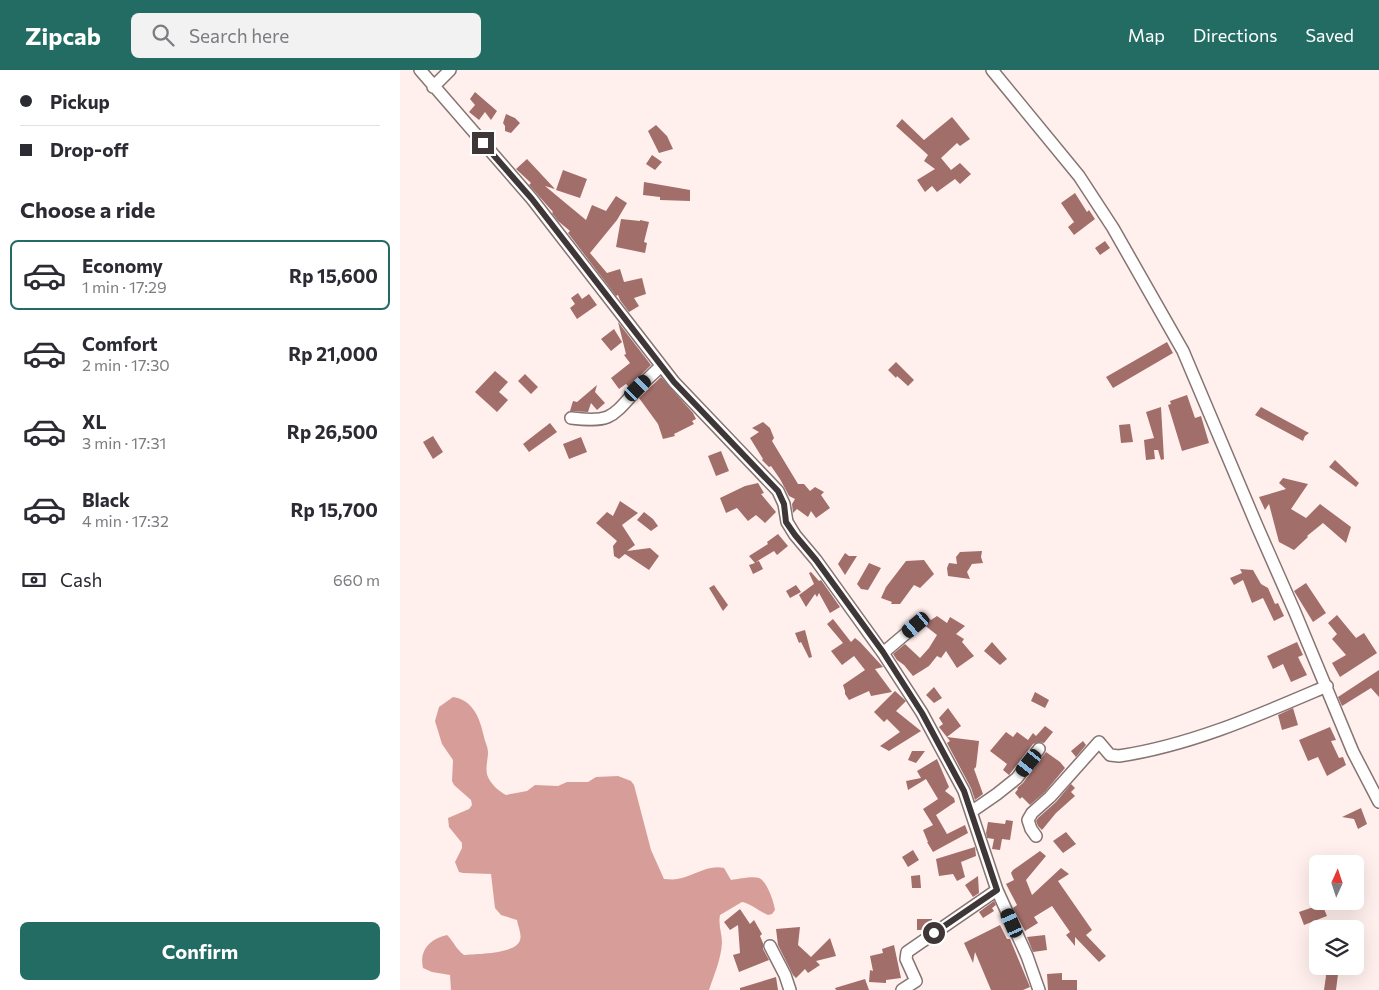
<!DOCTYPE html>
<meta charset="utf-8">
<style>
:root{--surface:#fff;--page:#f2f2f3;--text:#2b2b33;--muted:#7c7c81;--line:#e1e1e2;--accent:#236c64}
body{margin:0;font-family:Commissioner,sans-serif;background:var(--page);color:var(--text);height:100vh;display:flex;flex-direction:column;font-size:19px;white-space:nowrap}
*{box-sizing:border-box;margin:0}
p{font-size:16px;color:var(--muted)}
.icon{flex:none;width:28px;height:28px;fill:none;stroke:currentColor;stroke-width:2;stroke-linecap:round;stroke-linejoin:round}
.map{position:relative;flex:1;overflow:hidden}
.side{display:flex;flex-direction:column;background:var(--surface);width:400px}
.side>*{flex:none}
.banner{display:grid;align-content:center;height:110px;padding:0 20px;background:var(--surface)}
.needle{width:32px;rotate:3deg}
.fabs{position:absolute;left:909px;top:785px;display:grid;gap:10px}
.fabs a{display:grid;place-items:center;width:55px;height:55px;border-radius:8px;background:var(--surface);box-shadow:0 5px 20px #0002;font-size:25px}
.end{position:absolute;width:22px;height:22px;margin:-11px;border:6px solid #3f3737;background:#fff;box-shadow:0 0 0 2px #fff}
.from{border-radius:50%}
.car{position:absolute;width:15px;height:30px;margin:-15px -8px;border-radius:6px;box-shadow:0 0 4px 1px #0007;background:linear-gradient(#222 24%,#8ab4d8 0 40%,#222 0 76%,#8ab4d8 0 86%,#222 0)}
.banner b{display:flex;align-items:center;gap:18px;height:48px;font-size:19px}
.banner b+b{border-top:1px solid var(--line)}
.banner i{width:12px;height:12px;background:var(--text)}
ul{padding:0;list-style:none}
li{display:flex;align-items:center;gap:15px;height:70px;margin:0 10px 8px;padding:0 10px;border:2px solid transparent;border-radius:8px}
li div{flex:1}
li b{display:block;font-size:19px}
li em{font-style:normal;font-weight:700}
li.on{border-color:var(--accent)}
li>.icon{width:45px;height:45px;stroke-width:1.5}
h2{padding:0 20px;font-size:22px;line-height:60px}
.pay{display:flex;align-items:center;gap:12px;height:55px;padding:0 20px;font-size:19px}
.pay p{margin-inline-start:auto}
.button{display:flex;gap:10px;margin-top:auto;padding:10px 20px}
.button a{flex:1;height:58px;border-radius:8px;background:var(--accent);color:#fff;font-size:20px;font-weight:700;line-height:58px;text-align:center}
header{display:flex;align-items:center;gap:30px;box-sizing:border-box;height:70px;padding:0 25px;background:var(--accent);color:#fff}
header strong{font-size:24px}
nav{display:flex;gap:28px;margin-inline-start:auto;font-size:18px}
.search{width:350px;height:45px;background:var(--page);display:flex;align-items:center;gap:12px;box-sizing:border-box;padding:0 18px;border-radius:8px;color:var(--muted);font-size:19px}
main{display:flex;flex:1;min-height:0}
.map>svg:first-child{display:block}
.forest{fill:#d79e99}
.building{fill:#a26e69}
.lines{fill:none;stroke-linecap:round;stroke-linejoin:round}
.street-casing{stroke:#857472;stroke-width:14}
.street{stroke:#fff;stroke-width:11}
.route{stroke:#3f3737;stroke-width:6}
</style>
<header>
<strong>Zipcab</strong>
<div class="search"><svg class="icon" aria-label="search" viewBox="0 0 24 24"><circle cx="10" cy="10" r="6"/><path d="M15 15l6 6"/></svg>Search here</div>
<nav><a>Map</a><a>Directions</a><a>Saved</a></nav>
</header>
<main>
<section class="side">
<div class="banner">
<b><i class="from"></i>Pickup</b>
<b><i></i>Drop-off</b>
</div>
<h2>Choose a ride</h2>
<ul>
<li class="on"><svg class="icon" aria-label="car" viewBox="0 0 24 24"><path d="M5 17H2v-5l4-1 3-4h7l3 4 3 1v5h-3M9 17h6M6 11h13"/><circle cx="7" cy="17" r="2"/><circle cx="17" cy="17" r="2"/></svg><div><b>Economy</b><p>1 min · 17:29</p></div><em>Rp 15,600</em></li>
<li><svg class="icon" aria-label="car" viewBox="0 0 24 24"><path d="M5 17H2v-5l4-1 3-4h7l3 4 3 1v5h-3M9 17h6M6 11h13"/><circle cx="7" cy="17" r="2"/><circle cx="17" cy="17" r="2"/></svg><div><b>Comfort</b><p>2 min · 17:30</p></div><em>Rp 21,000</em></li>
<li><svg class="icon" aria-label="car" viewBox="0 0 24 24"><path d="M5 17H2v-5l4-1 3-4h7l3 4 3 1v5h-3M9 17h6M6 11h13"/><circle cx="7" cy="17" r="2"/><circle cx="17" cy="17" r="2"/></svg><div><b>XL</b><p>3 min · 17:31</p></div><em>Rp 26,500</em></li>
<li><svg class="icon" aria-label="car" viewBox="0 0 24 24"><path d="M5 17H2v-5l4-1 3-4h7l3 4 3 1v5h-3M9 17h6M6 11h13"/><circle cx="7" cy="17" r="2"/><circle cx="17" cy="17" r="2"/></svg><div><b>Black</b><p>4 min · 17:32</p></div><em>Rp 15,700</em></li>
</ul>
<div class="pay"><svg class="icon" aria-label="cash" viewBox="0 0 24 24"><path d="M3 7h18v10H3z"/><circle cx="12" cy="12" r="2"/></svg>Cash<p>660 m</p></div>
<div class="button"><a>Confirm</a></div>
</section>
<div class="map">
<svg width="979" height="920" viewBox="0 0 979 920">
<rect width="100%" height="100%" fill="#ffefed"/>
<!-- forest -->
<path class="forest" d="M 53,627 C 73,630 80,648 84,667 C 85,672 88,677 88,682 C 88,691 84,701 89,709 C 92,715 100,722 106,725 L 127,721 L 135,715 L 158,716 L 167,712 L 188,712 L 196,707 L 218,706 L 231,711 L 234,715 L 251,780 L 264,809 C 268,809 273,810 277,809 C 292,807 308,794 324,798 L 331,810 C 339,809 352,806 359,808 C 367,811 374,832 375,840 L 372,844 L 368,845 C 358,841 352,834 342,832 L 320,845 C 318,855 322,863 322,873 C 321,889 314,905 309,920 L 51,920 L 50,905 L 32,902 L 23,898 C 19,880 30,869 47,865 C 54,872 56,879 64,885 C 75,884 117,884 120,870 C 122,865 118,856 117,850 L 101,845 L 95,838 L 91,804 L 63,803 L 59,802 L 55,792 L 62,778 L 62,773 L 49,757 L 48,748 L 69,739 L 72,735 L 71,730 L 54,715 L 52,711 L 53,690 L 42,674 L 35,651 L 39,637 Z"/>
<!-- building -->
<path class="building" d="M 75,22 L 97,41 L 91,50 L 85,42 L 79,50 L 69,42 L 75,35 L 70,29 Z
M 106,44 L 115,48 L 120,53 L 111,63 L 105,61 L 105,56 L 103,53 Z
M 552,47 L 570,69 L 560,76 L 557,73 L 541,88 L 551,100 L 560,93 L 571,104 L 560,114 L 555,109 L 537,122 L 532,116 L 525,122 L 517,110 L 535,99 L 524,91 L 528,85 L 496,56 L 502,49 L 524,70 Z
M 256,55 L 267,66 L 273,79 L 259,83 L 248,61 Z
M 252,85 L 262,92 L 255,100 L 246,94 Z
M 127,89 L 155,119 L 145,116 L 186,150 L 192,135 L 206,141 L 216,126 L 227,133 L 217,150 L 190,183 L 207,203 L 220,199 L 224,212 L 242,208 L 246,224 L 234,228 L 239,236 L 229,242 L 220,230 L 218,225 L 216,226 L 168,163 L 170,161 L 158,151 L 152,143 L 153,142 L 129,115 L 131,113 L 116,99 Z
M 163,100 L 187,109 L 180,128 L 156,120 Z
M 244,112 L 290,120 L 290,131 L 260,130 L 260,127 L 243,125 Z
M 675,123 L 687,142 L 689,140 L 695,149 L 674,165 L 668,157 L 674,152 L 661,133 Z
M 221,149 L 240,151 L 240,150 L 249,152 L 244,172 L 247,173 L 245,183 L 216,177 Z
M 705,171 L 710,178 L 700,185 L 695,178 Z
M 178,223 L 182,229 L 189,224 L 197,235 L 177,249 L 170,238 L 175,234 L 171,228 Z
M 218,252 L 251,295 L 229,317 L 226,314 L 219,319 L 211,308 L 230,293 L 224,285 L 226,284 Z
M 214,259 L 222,272 L 211,281 L 201,269 Z
M 767,272 L 773,283 L 713,318 L 706,307 Z
M 496,292 L 514,310 L 508,316 L 497,306 L 496,308 L 488,300 Z
M 95,301 L 108,312 L 99,322 L 108,330 L 97,342 L 75,322 Z
M 125,304 L 138,317 L 131,324 L 118,311 Z
M 261,307 L 293,343 L 296,349 L 292,351 L 294,354 L 274,364 L 275,366 L 263,369 L 258,354 L 239,328 Z
M 197,315 L 195,322 L 205,333 L 197,340 L 191,333 L 188,342 L 170,341 L 173,331 L 177,332 Z
M 787,325 L 795,348 L 801,346 L 809,373 L 782,381 L 768,335 L 771,334 L 770,331 Z
M 761,337 L 764,389 L 761,390 L 758,380 L 754,380 L 755,389 L 746,390 L 744,370 L 754,368 L 746,342 Z
M 861,337 L 909,363 L 905,366 L 903,371 L 855,345 Z
M 363,352 L 370,358 L 374,368 L 372,371 L 398,414 L 404,414 L 410,421 L 415,417 L 424,422 L 421,425 L 430,438 L 416,448 L 411,441 L 408,447 L 397,439 L 393,443 L 392,434 L 395,429 L 389,426 L 380,409 L 371,396 L 369,397 L 362,390 L 363,389 L 350,368 L 359,362 L 352,358 Z
M 150,353 L 157,362 L 129,382 L 123,374 Z
M 730,354 L 733,372 L 721,373 L 719,355 Z
M 33,366 L 43,382 L 33,389 L 23,372 Z
M 181,367 L 187,382 L 169,389 L 163,374 Z
M 321,381 L 329,401 L 316,406 L 308,386 Z
M 935,390 L 959,413 L 956,417 L 929,397 Z
M 883,408 L 908,414 L 891,439 L 906,448 L 920,434 L 951,457 L 946,473 L 923,453 L 907,466 L 908,467 L 894,480 L 879,472 L 869,434 L 865,440 L 859,427 L 886,419 L 879,413 Z
M 358,413 L 364,423 L 361,424 L 376,442 L 365,453 L 356,445 L 348,451 L 337,438 L 326,443 L 320,428 L 345,416 Z
M 220,431 L 238,443 L 222,455 L 235,475 L 227,481 L 250,478 L 259,486 L 249,500 L 225,484 L 219,489 L 214,486 L 213,476 L 217,471 L 196,453 L 207,442 L 213,446 Z
M 244,442 L 253,449 L 258,456 L 251,461 L 237,450 Z
M 378,464 L 388,476 L 377,485 L 374,481 L 356,492 L 359,491 L 363,499 L 353,504 L 349,495 L 355,493 L 349,486 L 368,474 L 367,472 Z
M 582,481 L 581,487 L 583,493 L 572,494 L 567,502 L 570,509 L 548,506 L 547,498 L 549,493 L 557,494 L 556,487 L 560,482 Z
M 445,483 L 449,486 L 457,486 L 445,505 L 438,494 Z
M 524,490 L 534,504 L 520,518 L 514,515 L 500,534 L 491,534 L 492,532 L 481,528 L 486,517 L 506,491 Z
M 469,493 L 481,498 L 468,520 L 461,519 L 457,514 Z
M 840,499 L 853,500 L 861,514 L 868,518 L 875,534 L 878,533 L 884,546 L 874,551 L 863,528 L 852,533 L 843,510 L 834,515 L 830,508 L 842,503 Z
M 411,502 L 419,511 L 421,510 L 440,537 L 430,543 L 419,523 L 417,527 L 415,524 L 406,537 L 399,525 L 414,514 L 409,503 Z
M 906,513 L 926,543 L 913,552 L 894,521 Z
M 314,515 L 328,535 L 323,541 L 309,518 Z
M 396,515 L 401,522 L 390,528 L 386,521 Z
M 525,545 L 531,550 L 537,546 L 547,553 L 550,547 L 565,556 L 556,564 L 564,569 L 562,572 L 574,586 L 557,598 L 546,581 L 541,588 L 537,586 L 529,596 L 513,606 L 504,595 L 497,590 L 493,584 L 505,574 L 520,588 L 529,578 L 537,565 L 523,554 L 520,549 Z
M 937,545 L 956,568 L 964,563 L 977,583 L 940,607 L 932,593 L 946,585 L 932,569 L 937,564 L 928,553 Z
M 433,549 L 451,572 L 455,568 L 460,572 L 483,597 L 475,599 L 492,622 L 471,626 L 469,621 L 449,630 L 445,624 L 445,621 L 443,615 L 465,600 L 454,586 L 442,595 L 431,581 L 443,573 L 427,554 Z
M 405,560 L 412,587 L 409,588 L 401,572 L 399,573 L 395,563 Z
M 592,572 L 607,589 L 600,595 L 584,581 Z
M 897,572 L 903,585 L 898,587 L 907,605 L 891,612 L 883,594 L 873,599 L 867,586 Z
M 979,600 L 979,627 L 971,618 L 942,636 L 938,627 Z
M 534,617 L 542,628 L 534,633 L 526,625 Z
M 495,621 L 506,631 L 496,641 L 521,661 L 489,681 L 480,676 L 500,662 L 487,649 L 484,652 L 474,642 Z
M 635,622 L 649,630 L 645,638 L 631,631 Z
M 548,638 L 561,656 L 547,667 L 579,671 L 576,697 L 574,699 L 583,724 L 575,730 L 571,718 L 547,673 L 550,671 L 539,657 L 543,654 L 539,648 Z
M 893,638 L 898,655 L 882,660 L 878,645 Z
M 645,656 L 653,662 L 644,673 L 639,672 L 633,674 L 609,705 L 603,700 L 607,694 L 590,681 L 606,662 L 613,667 L 617,662 L 628,670 L 633,663 L 636,666 Z
M 930,657 L 936,670 L 931,671 L 939,688 L 943,687 L 946,695 L 927,706 L 918,687 L 908,691 L 899,670 Z
M 683,671 L 686,675 L 676,687 L 671,681 Z
M 512,681 L 525,681 L 516,693 L 508,690 Z
M 646,682 L 660,692 L 665,698 L 645,722 L 630,735 L 622,727 L 620,729 L 615,723 L 618,719 L 617,718 L 623,713 Z
M 537,689 L 549,717 L 545,721 L 554,728 L 555,732 L 536,745 L 547,764 L 565,755 L 568,763 L 533,782 L 527,772 L 528,772 L 523,760 L 533,755 L 523,739 L 538,729 L 526,709 L 508,720 L 506,711 L 521,708 L 517,701 Z
M 671,714 L 675,718 L 671,722 L 675,726 L 656,743 L 642,760 L 638,756 L 636,751 L 638,748 L 656,732 Z
M 961,738 L 967,754 L 958,759 L 954,749 L 942,747 Z
M 606,750 L 613,751 L 610,770 L 602,769 L 600,780 L 592,779 L 594,769 L 587,768 L 586,763 L 588,752 L 605,754 Z
M 666,762 L 676,774 L 663,783 L 653,771 Z
M 575,777 L 576,786 L 561,792 L 565,807 L 557,811 L 553,804 L 539,806 L 536,789 Z
M 513,780 L 519,790 L 508,797 L 502,787 Z
M 640,781 L 646,786 L 626,810 L 632,825 L 661,798 L 669,804 L 658,811 L 692,860 L 686,865 L 706,886 L 699,892 L 675,867 L 675,876 L 666,865 L 670,862 L 652,836 L 634,847 L 638,853 L 625,861 L 619,850 L 613,838 L 617,835 L 606,814 L 614,810 L 611,803 L 613,800 Z
M 520,805 L 521,818 L 512,818 L 511,806 Z
M 578,806 L 579,823 L 573,827 L 565,815 Z
M 594,831 L 596,835 L 592,838 L 594,841 L 583,848 L 579,842 Z
M 922,834 L 927,846 L 904,855 L 899,842 Z
M 340,839 L 350,854 L 354,850 L 362,864 L 360,866 L 363,873 L 363,879 L 369,890 L 339,902 L 333,885 L 340,883 L 338,855 L 330,860 L 324,852 Z
M 517,849 L 532,849 L 532,856 L 526,860 L 517,860 Z
M 600,855 L 607,869 L 610,869 L 630,917 L 623,920 L 591,920 L 575,882 L 573,893 L 564,873 Z
M 400,857 L 398,875 L 411,887 L 430,868 L 436,886 L 416,891 L 420,895 L 408,903 L 405,899 L 396,908 L 393,905 L 378,875 L 376,859 Z
M 645,865 L 647,880 L 633,882 L 627,867 Z
M 494,875 L 501,908 L 486,910 L 486,913 L 469,912 L 470,900 L 473,901 L 470,886 L 483,883 L 482,879 Z
M 923,896 L 939,896 L 936,920 L 924,920 L 926,906 Z
M 662,903 L 662,910 L 677,910 L 677,920 L 648,920 L 647,904 Z
M 376,907 L 378,920 L 340,920 L 340,918 Z
M 465,909 L 469,920 L 436,920 L 435,918 Z"/>
<g class="lines">
<!-- street casing -->
<g class="street-casing">
<path id="street" d="M 20,0 L 132,129 L 274,312 L 378,421 L 384,434 L 387,452 L 395,465 L 416,490 L 483,583 L 522,643 L 564,721 L 597,820 L 627,886 L 639,920
M 592,0 L 679,106 L 713,158 L 783,281 L 857,456 L 894,540 L 953,682 L 979,732
M 33,17 L 50,0
M 171,348 C 212,353 212,347 238,318 C 245,311 253,304 261,296
M 483,583 L 516,555
M 571,742 L 597,724 L 617,708 L 639,679
M 636,766 L 631,759 L 628,750 L 632,743 L 650,727 L 699,672 L 710,685 L 719,686 C 792,675 859,645 927,616
M 370,876 L 385,905 L 390,920
M 502,920 L 516,911 L 506,889 L 507,882 L 597,820"/>
</g>
<!-- street -->
<use href="#street" class="street"/>
</g>
<g class="lines">
<!-- route -->
<path class="route" d="M 83,73 L 132,129 L 274,312 L 378,421 L 384,434 L 386,452 L 395,465 L 416,490 L 483,582 L 522,643 L 564,721 L 597,820 L 534,863"/>
</g>
</svg>
<div class="fabs">
<a><svg class="needle" viewBox="-14 -14 28 28"><path d="M0-13l5 13h-10z" fill="#e53935"/><path d="M0 13l5-13h-10z" fill="#7c7c81"/></svg></a>
<a><svg class="icon" aria-label="layers" viewBox="0 0 24 24"><path d="M12 4l9 5-9 5-9-5zM3 14l9 5 9-5"/></svg></a>
</div>
<i class="end from" style="left:534px;top:863px"></i>
<i class="end" style="left:83px;top:73px"></i>
<i class="car" style="left:238px;top:318px;rotate:46deg"></i>
<i class="car" style="left:516px;top:555px;rotate:230deg"></i>
<i class="car" style="left:629px;top:693px;rotate:219deg"></i>
<i class="car" style="left:612px;top:853px;rotate:336deg"></i>
</div>
</main>
